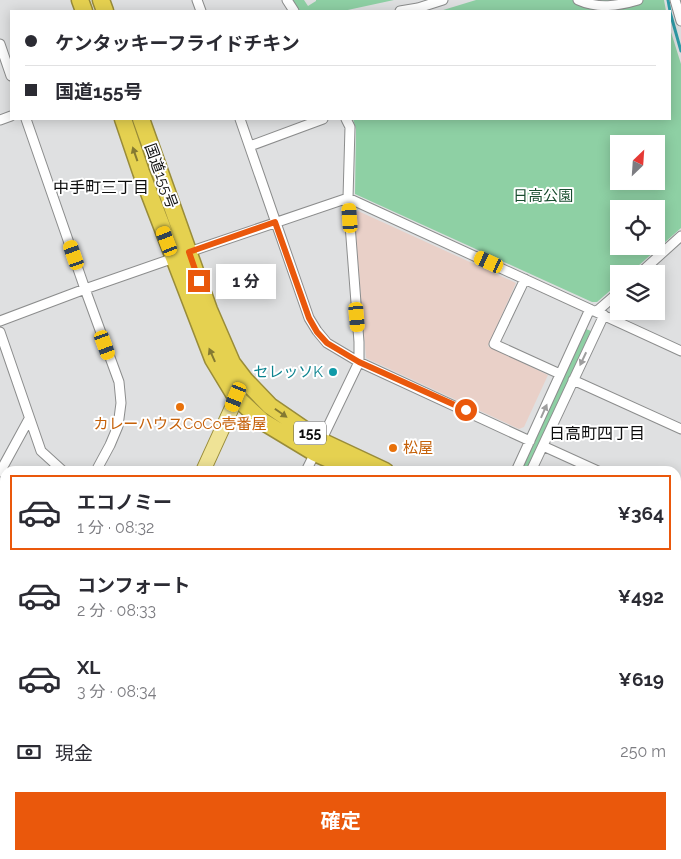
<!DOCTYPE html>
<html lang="ja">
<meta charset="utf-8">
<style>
:root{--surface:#fff;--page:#f2f2f3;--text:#2b2b33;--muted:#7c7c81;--line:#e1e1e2;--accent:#ea580c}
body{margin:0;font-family:Raleway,"Noto Sans JP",sans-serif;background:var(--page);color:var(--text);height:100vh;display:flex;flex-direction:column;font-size:19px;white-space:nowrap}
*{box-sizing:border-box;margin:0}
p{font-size:16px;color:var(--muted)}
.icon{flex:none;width:28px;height:28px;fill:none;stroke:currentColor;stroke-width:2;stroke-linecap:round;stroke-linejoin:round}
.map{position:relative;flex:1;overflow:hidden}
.sheet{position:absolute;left:0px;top:466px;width:681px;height:394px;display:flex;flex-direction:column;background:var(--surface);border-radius:15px 15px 0 0;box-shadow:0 2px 12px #0003}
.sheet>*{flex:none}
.banner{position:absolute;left:10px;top:10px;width:661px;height:110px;border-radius:0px;box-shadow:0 2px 12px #0003;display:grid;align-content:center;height:110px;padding:0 15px;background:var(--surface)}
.needle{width:32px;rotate:25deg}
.fabs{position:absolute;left:610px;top:135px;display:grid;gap:10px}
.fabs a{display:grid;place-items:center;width:55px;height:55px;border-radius:0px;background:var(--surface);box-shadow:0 2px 12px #0003;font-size:25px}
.end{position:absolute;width:22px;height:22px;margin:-11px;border:6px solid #ea580c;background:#fff;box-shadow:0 0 0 2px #fff}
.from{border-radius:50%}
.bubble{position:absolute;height:35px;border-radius:0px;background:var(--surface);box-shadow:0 2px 12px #0003;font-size:16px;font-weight:700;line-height:35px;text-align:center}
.car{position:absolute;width:15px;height:30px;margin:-15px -8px;border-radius:6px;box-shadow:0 0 4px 1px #0007;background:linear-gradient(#f5c518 24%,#345 0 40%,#f5c518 0 76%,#345 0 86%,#f5c518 0)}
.banner b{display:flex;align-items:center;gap:18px;height:48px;font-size:19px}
.banner b+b{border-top:1px solid var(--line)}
.banner i{width:12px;height:12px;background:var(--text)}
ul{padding:9px 0 0;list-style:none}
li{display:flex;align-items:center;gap:15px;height:75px;margin:0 10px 8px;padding:0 5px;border:2px solid transparent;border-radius:0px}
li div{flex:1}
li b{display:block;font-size:19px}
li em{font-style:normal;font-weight:700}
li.current{border-color:var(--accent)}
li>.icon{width:45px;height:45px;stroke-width:1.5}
.pay{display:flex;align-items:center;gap:12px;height:55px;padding:0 15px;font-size:19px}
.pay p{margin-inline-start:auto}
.action{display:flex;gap:10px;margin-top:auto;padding:10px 15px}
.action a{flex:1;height:58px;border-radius:0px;background:var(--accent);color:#fff;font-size:20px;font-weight:700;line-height:58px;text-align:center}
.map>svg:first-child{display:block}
.commercial{fill:#e9d0c8}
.built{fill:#cdd4da}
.green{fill:#8ed0a4;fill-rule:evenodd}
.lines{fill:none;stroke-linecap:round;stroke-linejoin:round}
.stream{stroke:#2e9ca7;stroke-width:3}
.street-casing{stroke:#8c8d8d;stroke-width:11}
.primary-casing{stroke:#998c39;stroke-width:16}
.highway-casing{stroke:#998c39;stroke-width:19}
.street{stroke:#fff;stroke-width:9}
.primary{stroke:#efe396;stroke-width:14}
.highway{stroke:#e5d150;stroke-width:16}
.oneway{fill:#847932}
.oneway2{fill:#9e9e9e}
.route{stroke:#ea580c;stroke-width:6}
.culture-dot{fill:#0f9aa8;stroke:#fff;stroke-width:2}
.food-dot{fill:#e8710a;stroke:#fff;stroke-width:2}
.labels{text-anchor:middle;stroke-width:4;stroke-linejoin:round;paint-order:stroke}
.shield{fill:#fff;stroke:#565656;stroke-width:1}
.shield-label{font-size:14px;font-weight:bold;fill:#0d0d0d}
.street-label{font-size:15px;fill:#0d0d0d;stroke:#fff}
.park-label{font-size:15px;fill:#194d2f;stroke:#fff}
.culture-label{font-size:15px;fill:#0d838f;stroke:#fff;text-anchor:end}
.food-label{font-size:15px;fill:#c56008;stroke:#fff}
.neighbourhood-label{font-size:16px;fill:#0d0d0d;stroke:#fff}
</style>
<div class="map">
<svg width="681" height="859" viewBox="0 0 681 859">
<rect width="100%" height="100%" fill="#dfe0e1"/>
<!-- commercial -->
<path class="commercial" d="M 358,211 L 516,283 L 488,346 L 548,375 L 524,427 L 519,429 L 366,358 L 354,213 Z"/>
<!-- built -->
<path class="built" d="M 334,855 L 569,855 L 567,859 L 332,859 Z"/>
<!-- green -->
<path class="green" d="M 292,0 L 304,0 L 308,6 L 316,1 L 316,0 L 394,0 L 343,11 L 299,11 Z
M 476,0 L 664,0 L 666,11 L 440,11 Z
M 670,29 L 681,64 L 681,228 L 629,274 L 619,274 L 619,283 L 597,302 L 592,302 L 355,194 L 356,129 L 353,119 L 670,119 ZM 619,144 L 656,144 L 656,181 L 619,181 ZM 619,209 L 656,209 L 656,246 L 619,246 Z
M 586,329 L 591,331 L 526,471 L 521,471 Z
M 347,855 L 492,855 L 499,859 L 345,859 Z"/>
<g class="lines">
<!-- stream -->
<path class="stream" d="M 668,0 L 670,11
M 670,12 L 681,51"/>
<!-- street casing -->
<g class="street-casing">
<path id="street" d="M 197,0 L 201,11
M 287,0 L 294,11
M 578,0 C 598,9 618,6 638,0
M 675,0 L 681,21
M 400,11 L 418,8 L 443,0
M 0,44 L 11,76
M 240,119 L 309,318 L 317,331 L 327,343 L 359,362 L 530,441
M 0,120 L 11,116
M 250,146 L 323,119
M 189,252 L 348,198 L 681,351
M 639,274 L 681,236
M 525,279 L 494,344 L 560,374
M 596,312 L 619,292
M 0,321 L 85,289 L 26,119
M 0,332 L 41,451 L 63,471
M 573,380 L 681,429
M 321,441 L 359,362 L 359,342 L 348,198 L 350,127 L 346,119
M 543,446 L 598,471
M 96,471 L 110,445 L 118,426 L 121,403 L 119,382 L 85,289 L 174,258
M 306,471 L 315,453
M 516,471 L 590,309
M 531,471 L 604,315
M 0,472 L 29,419
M 676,507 L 681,509
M 0,579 L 5,582
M 0,645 L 5,637
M 676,653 L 681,643
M 0,671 L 5,674
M 676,713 L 681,715
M 676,806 L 681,809
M 189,855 L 197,859
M 587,855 L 595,859
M 0,858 L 1,859
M 97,859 L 99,855
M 324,859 L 326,855
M 576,859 L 578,855"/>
</g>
<!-- primary casing -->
<g class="primary-casing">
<path id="primary" d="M 203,471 L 240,390
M 0,842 L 5,833"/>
</g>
<!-- highway casing -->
<g class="highway-casing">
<path id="highway" d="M 80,0 L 84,11
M 101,0 L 105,11
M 123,119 L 141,172 L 213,359 L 236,397 L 262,421 L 315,453 L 356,471
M 141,119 L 209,310 L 232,363 L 245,380 L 270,406 L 321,441 L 385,471
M 676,604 L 681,607
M 676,617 L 681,619"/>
</g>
<!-- street -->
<use href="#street" class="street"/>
<!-- primary -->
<use href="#primary" class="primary"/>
<!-- highway -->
<use href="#highway" class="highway"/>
</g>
<!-- one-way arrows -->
<defs><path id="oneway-solid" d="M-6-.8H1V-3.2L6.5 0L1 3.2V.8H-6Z" transform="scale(1.25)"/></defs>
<g class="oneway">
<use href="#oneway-solid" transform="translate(135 154) rotate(-109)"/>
<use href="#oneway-solid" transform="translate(212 355) rotate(-114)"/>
<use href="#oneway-solid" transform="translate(281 413) rotate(35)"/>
</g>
<g class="oneway2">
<use href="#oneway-solid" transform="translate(583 359) rotate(115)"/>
<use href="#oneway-solid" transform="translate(544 411) rotate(-66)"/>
</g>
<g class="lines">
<!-- route -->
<path class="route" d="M 199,281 L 189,252 L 275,222 L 309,318 L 317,332 L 327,343 L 359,362 L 466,410"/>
</g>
<!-- markers -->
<circle class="culture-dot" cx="333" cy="372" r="5"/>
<g class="food-dot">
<circle cx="180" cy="407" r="5"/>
<circle cx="393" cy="448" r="5"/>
</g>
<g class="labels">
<!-- shield labels -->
<rect class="shield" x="294" y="421.5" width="32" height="23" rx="4"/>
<g class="shield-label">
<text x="310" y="438">155</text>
</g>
<!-- street labels -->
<g class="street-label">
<text transform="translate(161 176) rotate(70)" y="5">国道155号</text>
</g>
<!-- park labels -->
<g class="park-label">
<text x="543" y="201">日高公園</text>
</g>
<!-- culture labels -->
<g class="culture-label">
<text x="323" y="377">セレッソK</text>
</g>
<!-- food labels -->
<g class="food-label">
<text x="180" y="429">カレーハウスCoCo壱番屋</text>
<text x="403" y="453" text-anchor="start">松屋</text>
</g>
<!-- neighbourhood labels -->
<g class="neighbourhood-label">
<text x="101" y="193">中手町三丁目</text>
<text x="597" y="439">日高町四丁目</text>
</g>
</g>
</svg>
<div class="fabs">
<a><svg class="needle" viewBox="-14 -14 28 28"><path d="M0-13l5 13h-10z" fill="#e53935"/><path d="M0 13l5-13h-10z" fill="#7c7c81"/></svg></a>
<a><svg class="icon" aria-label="locate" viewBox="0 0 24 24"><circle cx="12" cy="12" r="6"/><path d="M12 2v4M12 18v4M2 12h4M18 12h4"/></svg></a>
<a><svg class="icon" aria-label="layers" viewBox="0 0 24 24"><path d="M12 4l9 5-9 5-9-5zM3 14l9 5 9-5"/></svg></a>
</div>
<i class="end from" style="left:466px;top:410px"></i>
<i class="end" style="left:199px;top:281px"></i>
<div class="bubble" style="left:216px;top:264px;width:60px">1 分</div>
<i class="car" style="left:350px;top:218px;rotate:356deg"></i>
<i class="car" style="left:167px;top:241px;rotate:339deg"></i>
<i class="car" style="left:74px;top:255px;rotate:341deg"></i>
<i class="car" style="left:489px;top:262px;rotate:295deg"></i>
<i class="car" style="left:357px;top:317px;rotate:175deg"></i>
<i class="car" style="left:105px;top:345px;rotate:160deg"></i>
<i class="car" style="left:236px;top:397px;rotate:202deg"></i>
<div class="banner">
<b><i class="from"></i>ケンタッキーフライドチキン</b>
<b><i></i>国道155号</b>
</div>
<section class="sheet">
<ul>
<li class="current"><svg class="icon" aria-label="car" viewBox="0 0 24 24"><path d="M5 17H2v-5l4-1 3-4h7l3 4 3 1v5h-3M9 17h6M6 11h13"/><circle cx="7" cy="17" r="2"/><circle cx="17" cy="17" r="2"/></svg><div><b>エコノミー</b><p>1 分 · 08:32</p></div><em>¥364</em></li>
<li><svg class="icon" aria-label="car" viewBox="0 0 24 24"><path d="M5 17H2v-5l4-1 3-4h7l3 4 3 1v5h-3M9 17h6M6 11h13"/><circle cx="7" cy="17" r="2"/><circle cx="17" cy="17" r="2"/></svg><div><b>コンフォート</b><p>2 分 · 08:33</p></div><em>¥492</em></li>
<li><svg class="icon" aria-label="car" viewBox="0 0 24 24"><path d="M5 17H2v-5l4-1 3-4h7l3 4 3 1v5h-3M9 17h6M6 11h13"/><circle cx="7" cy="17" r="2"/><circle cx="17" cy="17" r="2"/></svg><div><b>XL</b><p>3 分 · 08:34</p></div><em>¥619</em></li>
</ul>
<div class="pay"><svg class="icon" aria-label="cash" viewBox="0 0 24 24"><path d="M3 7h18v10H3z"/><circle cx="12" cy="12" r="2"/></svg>現金<p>250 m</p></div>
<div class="action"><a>確定</a></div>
</section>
</div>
